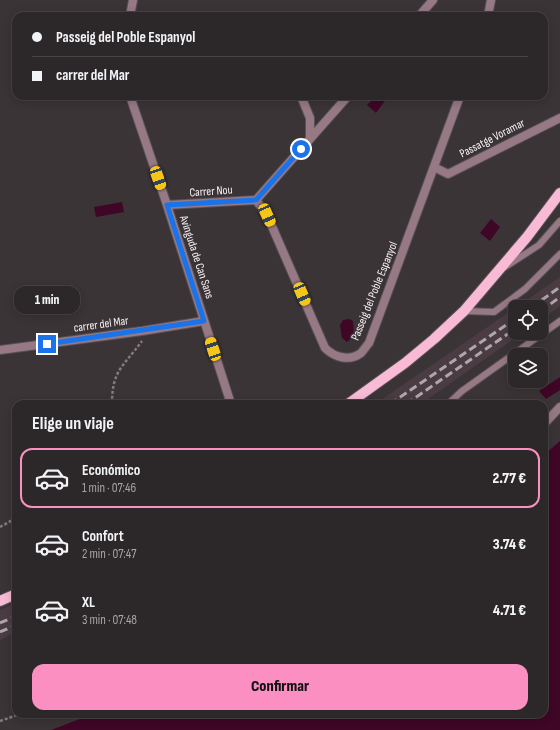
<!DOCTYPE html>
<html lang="es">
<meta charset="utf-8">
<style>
:root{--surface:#2c2729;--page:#383335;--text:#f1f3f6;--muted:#a6a5a8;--line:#484446;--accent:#fc8fc2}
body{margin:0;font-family:"Sofia Sans Condensed",sans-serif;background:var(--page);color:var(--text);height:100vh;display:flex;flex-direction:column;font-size:15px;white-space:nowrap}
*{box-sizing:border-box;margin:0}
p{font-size:13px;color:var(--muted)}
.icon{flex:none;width:22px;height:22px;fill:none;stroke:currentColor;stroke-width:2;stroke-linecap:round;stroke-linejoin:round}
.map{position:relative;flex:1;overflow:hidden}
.side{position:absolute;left:12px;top:400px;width:536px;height:318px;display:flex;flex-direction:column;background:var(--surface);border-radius:12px;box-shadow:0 2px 10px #0003,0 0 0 1px var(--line)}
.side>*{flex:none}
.hud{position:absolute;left:12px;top:12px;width:536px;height:88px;border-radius:12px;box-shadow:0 2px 10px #0003,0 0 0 1px var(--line);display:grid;align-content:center;height:88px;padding:0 20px;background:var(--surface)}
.tools{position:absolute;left:508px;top:300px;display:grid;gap:8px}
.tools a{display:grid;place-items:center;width:40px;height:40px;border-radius:8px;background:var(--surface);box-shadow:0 2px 10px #0003,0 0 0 1px var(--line);font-size:20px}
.end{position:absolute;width:18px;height:18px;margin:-9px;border:5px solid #1a73e8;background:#fff;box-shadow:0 0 0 2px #fff}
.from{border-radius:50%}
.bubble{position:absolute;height:28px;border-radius:12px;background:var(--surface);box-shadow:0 2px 10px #0003,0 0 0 1px var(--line);font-size:13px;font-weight:800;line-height:28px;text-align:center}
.car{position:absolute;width:12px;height:24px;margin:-12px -6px;border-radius:5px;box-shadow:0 0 3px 1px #0007;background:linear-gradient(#f5c518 24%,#345 0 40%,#f5c518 0 76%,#345 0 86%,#f5c518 0)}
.hud b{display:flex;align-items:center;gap:14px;height:38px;font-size:15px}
.hud b+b{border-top:1px solid var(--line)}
.hud i{width:10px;height:10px;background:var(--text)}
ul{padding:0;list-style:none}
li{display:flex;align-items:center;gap:12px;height:60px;margin:0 8px 6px;padding:0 12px;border:2px solid transparent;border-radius:12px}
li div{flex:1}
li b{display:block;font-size:15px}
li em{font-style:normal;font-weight:800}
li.current{border-color:var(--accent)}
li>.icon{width:36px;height:36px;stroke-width:1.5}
h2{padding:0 20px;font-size:18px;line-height:48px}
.action{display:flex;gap:8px;margin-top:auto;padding:8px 20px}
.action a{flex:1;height:46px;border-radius:12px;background:var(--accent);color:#111;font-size:16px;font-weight:800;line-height:46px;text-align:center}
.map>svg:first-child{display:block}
.built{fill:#4a3c42}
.water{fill:#3f0626}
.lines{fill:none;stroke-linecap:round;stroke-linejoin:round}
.service-casing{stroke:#595255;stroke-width:8}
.pedestrian-casing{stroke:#595255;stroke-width:10}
.minor-casing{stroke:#595255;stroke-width:10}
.primary-casing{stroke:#595255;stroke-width:12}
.path{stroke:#817b7e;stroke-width:2.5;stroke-dasharray:3 2;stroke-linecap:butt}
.service{stroke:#977986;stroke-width:6}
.pedestrian{stroke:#977986;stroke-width:8}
.minor{stroke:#977986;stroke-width:8}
.primary{stroke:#f8bad5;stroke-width:10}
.rail{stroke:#ada7aa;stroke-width:3;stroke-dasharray:8 4;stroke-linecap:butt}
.route{stroke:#1a73e8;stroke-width:5}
.labels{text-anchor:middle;stroke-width:3;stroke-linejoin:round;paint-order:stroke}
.street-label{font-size:12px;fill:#f5f0f2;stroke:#3b3437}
</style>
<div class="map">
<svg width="560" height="730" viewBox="0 0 560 730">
<rect width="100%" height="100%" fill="#3b3437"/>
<!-- built -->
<path class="built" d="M 560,277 L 560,306 L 541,320 L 541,307 L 517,307 Z
M 515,308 L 515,333 L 522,333 L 421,404 L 375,404 Z
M 16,603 L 16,632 L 0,640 L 0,610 Z"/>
<!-- water -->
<path class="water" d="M 376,96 L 385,96 L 387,98 L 376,113 L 367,105 Z
M 122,202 L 124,212 L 96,217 L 94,207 Z
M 491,219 L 500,227 L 490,241 L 480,233 Z
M 349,319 L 353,321 C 354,330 355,337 347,342 L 342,338 L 340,325 L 343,320 Z
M 560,377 L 560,390 L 546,399 L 539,391 Z
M 560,441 L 560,730 L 51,730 L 93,714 L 544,714 L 544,455 Z"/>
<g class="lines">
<!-- service casing -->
<g class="service-casing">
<path id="service" d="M 505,267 L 539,245 L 560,221
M 464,311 L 494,312 L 525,289 L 560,254
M 448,404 L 462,391 L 560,321"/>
</g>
<!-- pedestrian casing -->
<g class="pedestrian-casing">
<path id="pedestrian" d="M 544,424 L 560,407"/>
</g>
<!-- minor casing -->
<g class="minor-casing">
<path id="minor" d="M 130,16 L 133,0
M 419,16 L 433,0
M 488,16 L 491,0
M 130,96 L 167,205 L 231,404
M 301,96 L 310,118 L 310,139
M 434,167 L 448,174 L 560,118
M 256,200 L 267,215 L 325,348 C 334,357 349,362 361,353 C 364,350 366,346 369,343 L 460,96
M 256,200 L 348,96
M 167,205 L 256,200
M 0,350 L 142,331 L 204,321"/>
</g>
<!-- primary casing -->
<g class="primary-casing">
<path id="primary" d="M 348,404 L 405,363 L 434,339 L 464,311 L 527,237 L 560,193
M 0,601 L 16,594"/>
</g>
<!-- path -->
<path class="path" d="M 112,404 C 112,370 123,367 142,341
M 0,527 L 16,518
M 0,721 L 20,714"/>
<!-- service -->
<use href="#service" class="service"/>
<!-- pedestrian -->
<use href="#pedestrian" class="pedestrian"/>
<!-- minor -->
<use href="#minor" class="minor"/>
<!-- primary -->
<use href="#primary" class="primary"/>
<!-- rail -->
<path class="rail" d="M 532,307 L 560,287
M 541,311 L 560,297
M 390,404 L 515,319
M 406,404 L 515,329
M 0,623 L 16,616
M 0,632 L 16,625"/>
</g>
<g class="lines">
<!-- route -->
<path class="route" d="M 47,344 L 204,321 L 167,205 L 256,200 L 301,149"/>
</g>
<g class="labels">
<!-- street labels -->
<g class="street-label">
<text transform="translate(492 138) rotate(-27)" y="4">Passatge Voramar</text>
<text transform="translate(211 191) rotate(-4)" y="4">Carrer Nou</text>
<text transform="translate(197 257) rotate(72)" y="4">Avinguda de Can Sans</text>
<text transform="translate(374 291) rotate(-68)" y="4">Passeig del Poble Espanyol</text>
<text transform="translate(101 324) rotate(-8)" y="4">carrer del Mar</text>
</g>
</g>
</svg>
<div class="tools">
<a><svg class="icon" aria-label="locate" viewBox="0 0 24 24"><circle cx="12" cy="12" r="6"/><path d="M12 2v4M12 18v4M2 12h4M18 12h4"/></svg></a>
<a><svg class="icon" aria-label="layers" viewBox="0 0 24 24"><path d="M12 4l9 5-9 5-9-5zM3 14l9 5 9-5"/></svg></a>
</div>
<i class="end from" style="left:301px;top:149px"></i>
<i class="end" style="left:47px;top:344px"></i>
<div class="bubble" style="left:14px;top:286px;width:66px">1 min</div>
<i class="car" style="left:158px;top:178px;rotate:161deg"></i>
<i class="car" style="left:267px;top:215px;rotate:156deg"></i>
<i class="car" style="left:302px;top:294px;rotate:157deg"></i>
<i class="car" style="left:213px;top:349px;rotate:342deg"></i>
<div class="hud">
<b><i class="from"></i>Passeig del Poble Espanyol</b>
<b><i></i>carrer del Mar</b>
</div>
<section class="side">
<h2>Elige un viaje</h2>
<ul>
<li class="current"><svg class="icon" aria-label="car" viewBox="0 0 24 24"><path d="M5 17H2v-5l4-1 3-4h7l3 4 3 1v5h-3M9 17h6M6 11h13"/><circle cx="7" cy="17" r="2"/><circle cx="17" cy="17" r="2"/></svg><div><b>Económico</b><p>1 min · 07:46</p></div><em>2.77 €</em></li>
<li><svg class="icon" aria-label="car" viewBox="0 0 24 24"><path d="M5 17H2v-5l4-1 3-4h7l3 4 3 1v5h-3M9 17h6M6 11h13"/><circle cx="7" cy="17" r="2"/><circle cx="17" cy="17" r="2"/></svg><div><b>Confort</b><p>2 min · 07:47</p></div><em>3.74 €</em></li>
<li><svg class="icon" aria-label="car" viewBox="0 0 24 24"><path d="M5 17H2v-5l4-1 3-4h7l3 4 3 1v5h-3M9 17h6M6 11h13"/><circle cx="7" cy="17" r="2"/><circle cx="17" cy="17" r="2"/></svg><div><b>XL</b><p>3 min · 07:48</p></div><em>4.71 €</em></li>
</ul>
<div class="action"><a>Confirmar</a></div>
</section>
</div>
